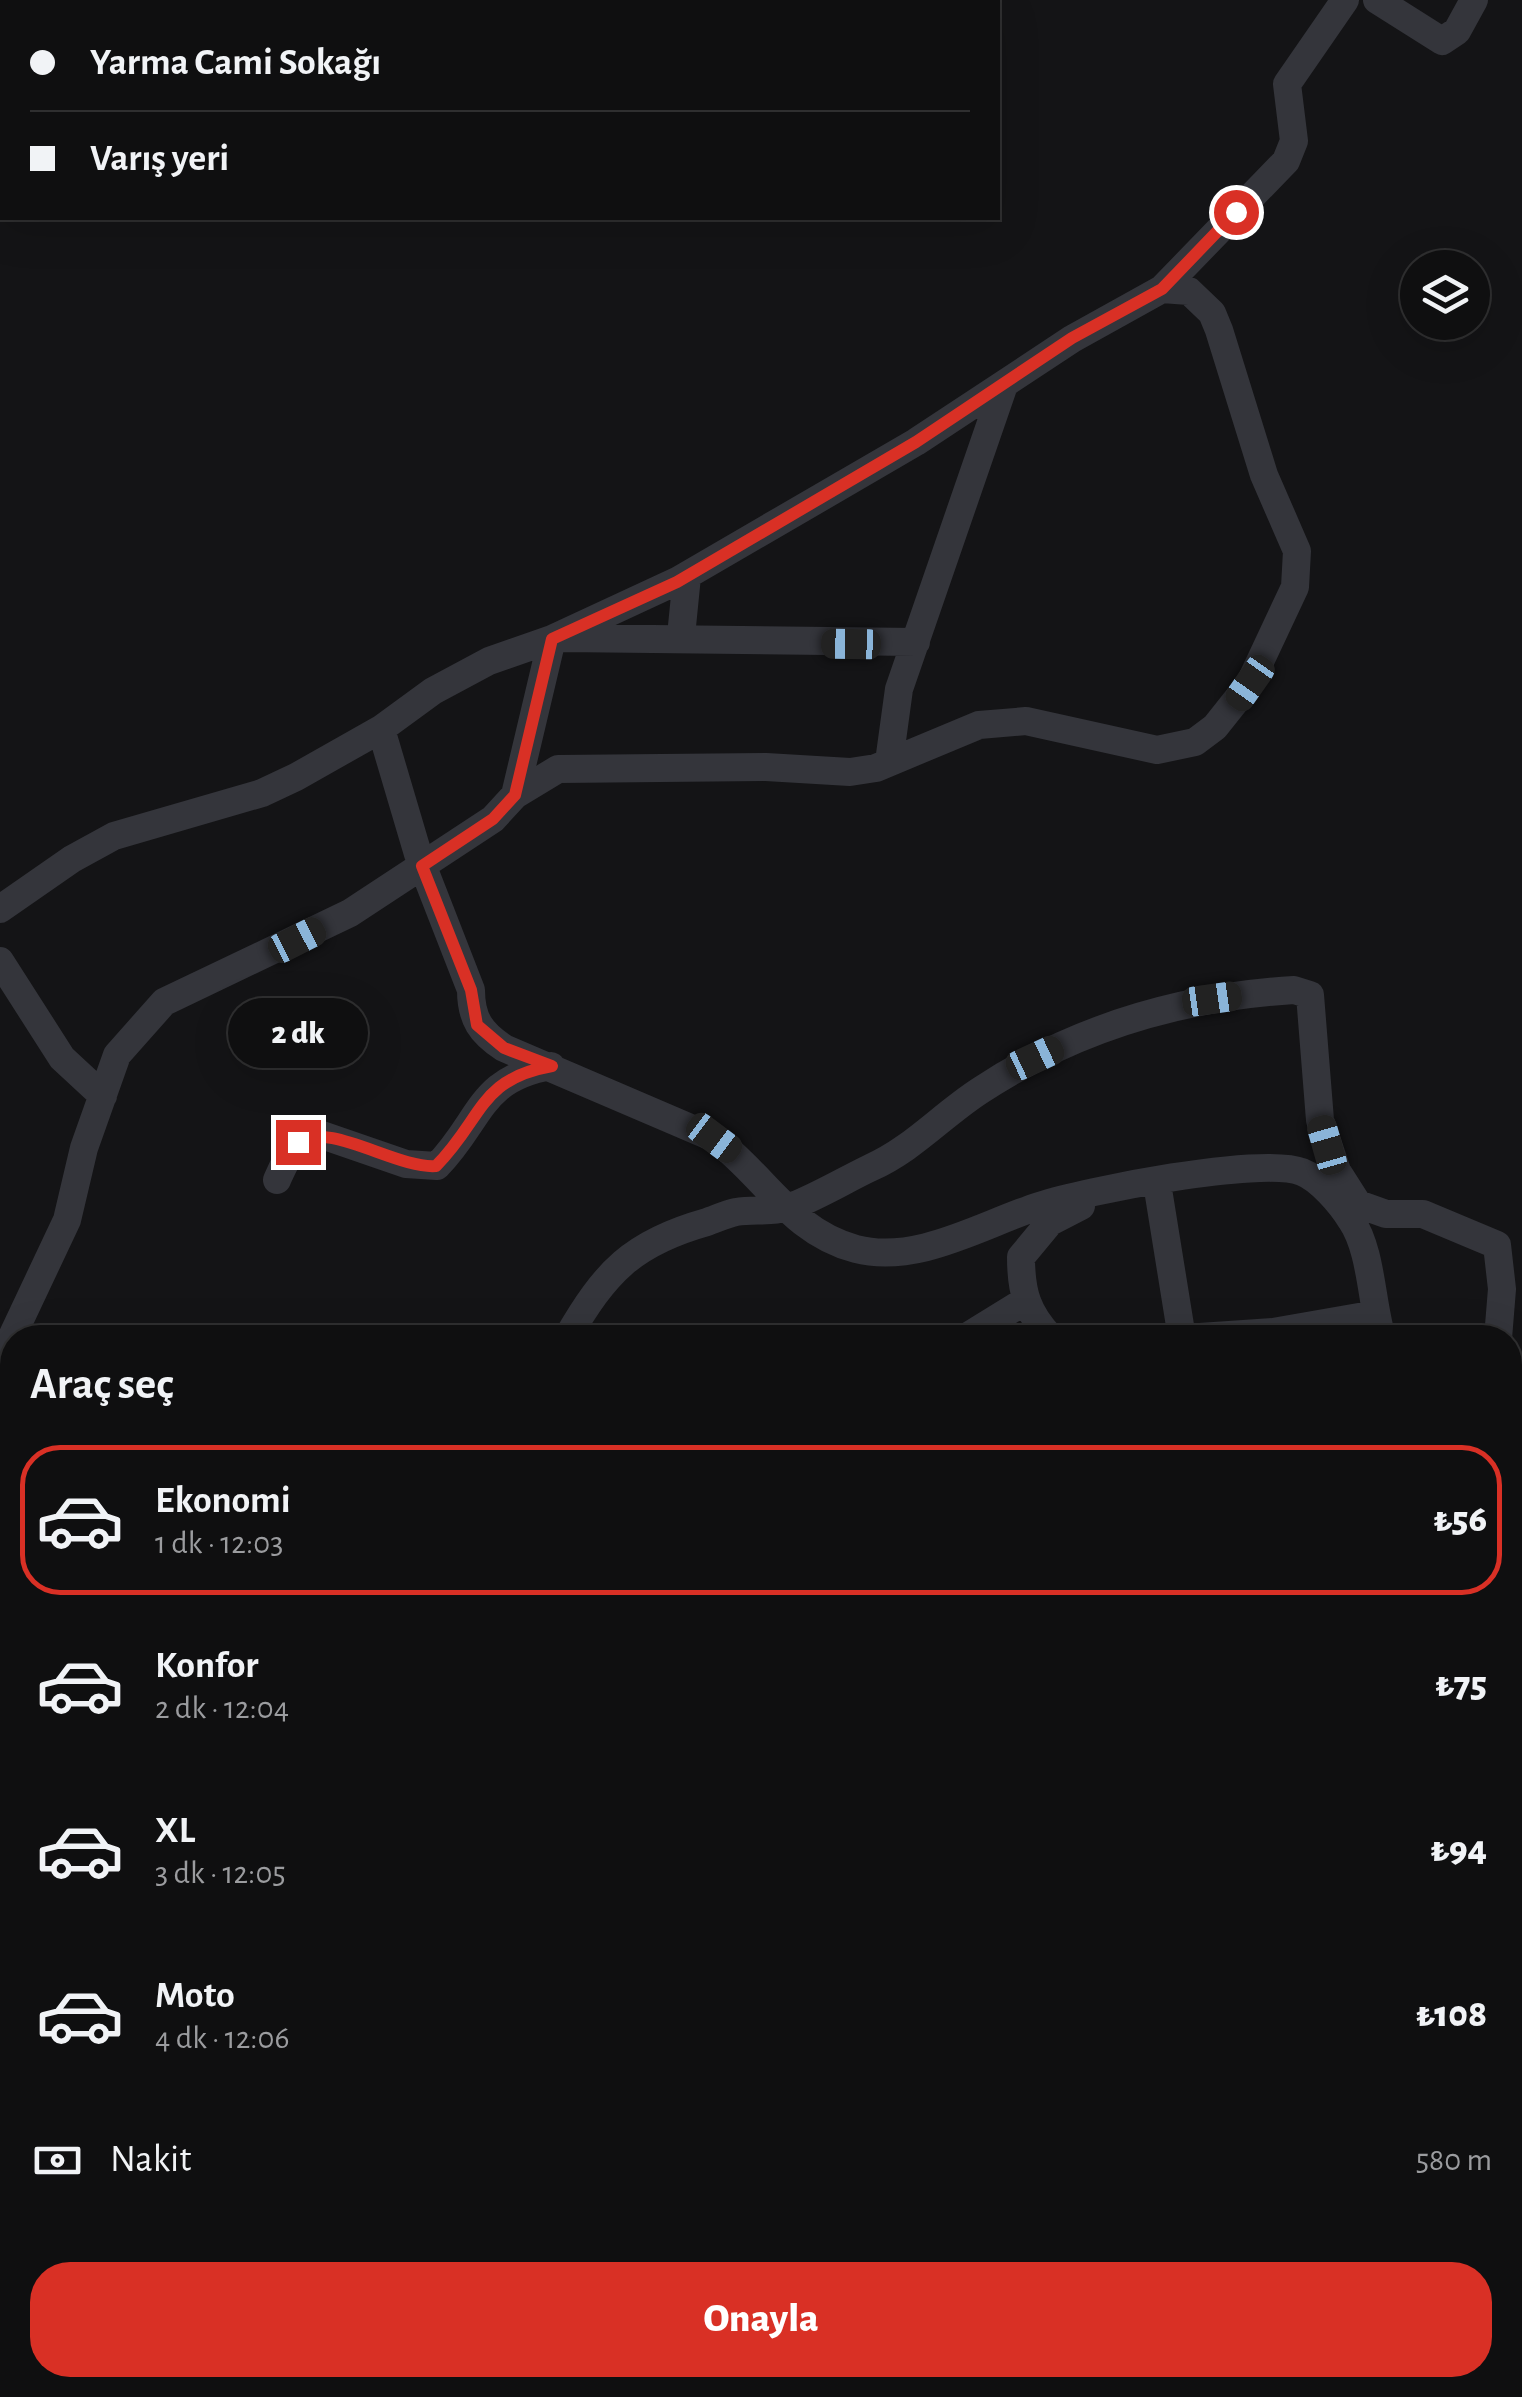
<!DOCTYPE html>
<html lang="tr">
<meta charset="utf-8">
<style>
:root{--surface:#0f0f10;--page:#1d1d1e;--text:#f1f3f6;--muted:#9b9c9f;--line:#2f2f30;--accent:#d93025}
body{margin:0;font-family:"Alegreya Sans",sans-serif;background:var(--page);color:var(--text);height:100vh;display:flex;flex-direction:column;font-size:38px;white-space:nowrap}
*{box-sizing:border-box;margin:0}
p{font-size:32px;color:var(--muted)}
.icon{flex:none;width:55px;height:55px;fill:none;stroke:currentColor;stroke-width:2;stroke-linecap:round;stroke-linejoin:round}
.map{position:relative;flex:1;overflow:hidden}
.details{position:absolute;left:0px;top:1325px;width:1522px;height:1072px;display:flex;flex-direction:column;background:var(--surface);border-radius:40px 40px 0 0;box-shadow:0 10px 40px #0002,0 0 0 2px var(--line)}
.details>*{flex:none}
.guide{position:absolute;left:0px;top:0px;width:1000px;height:220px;box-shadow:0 10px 40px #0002,0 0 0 2px var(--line);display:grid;align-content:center;height:220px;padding:0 30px;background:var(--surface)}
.buttons{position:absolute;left:1400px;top:250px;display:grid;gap:20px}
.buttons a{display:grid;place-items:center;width:90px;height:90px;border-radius:50%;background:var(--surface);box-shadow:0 10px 40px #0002,0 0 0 2px var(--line);font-size:50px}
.end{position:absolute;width:45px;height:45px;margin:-22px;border:12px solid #d93025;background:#fff;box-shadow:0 0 0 5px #fff}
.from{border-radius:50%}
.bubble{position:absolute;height:70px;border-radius:35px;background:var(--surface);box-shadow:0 10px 40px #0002,0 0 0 2px var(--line);font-size:32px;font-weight:800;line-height:70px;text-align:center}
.car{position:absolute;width:30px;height:60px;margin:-30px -15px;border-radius:12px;box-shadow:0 0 8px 2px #0007;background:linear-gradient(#222 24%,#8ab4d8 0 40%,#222 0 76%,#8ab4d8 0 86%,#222 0)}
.guide b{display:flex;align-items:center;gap:35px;height:95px;font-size:38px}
.guide b+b{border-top:2px solid var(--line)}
.guide i{width:25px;height:25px;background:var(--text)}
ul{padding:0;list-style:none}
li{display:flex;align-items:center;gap:30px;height:150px;margin:0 20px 15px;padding:0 10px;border:5px solid transparent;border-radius:40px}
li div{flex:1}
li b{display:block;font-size:38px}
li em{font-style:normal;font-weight:800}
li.current{border-color:var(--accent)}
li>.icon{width:90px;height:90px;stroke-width:1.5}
h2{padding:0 30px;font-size:45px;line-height:120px}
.pay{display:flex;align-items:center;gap:25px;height:110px;padding:0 30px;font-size:38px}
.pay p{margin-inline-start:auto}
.button{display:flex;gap:20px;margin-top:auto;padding:20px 30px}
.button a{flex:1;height:115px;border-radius:40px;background:var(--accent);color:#fff;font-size:40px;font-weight:800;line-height:115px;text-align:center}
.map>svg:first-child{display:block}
.built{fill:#202023}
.building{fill:url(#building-hatch);stroke:#2e2d32;stroke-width:2.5}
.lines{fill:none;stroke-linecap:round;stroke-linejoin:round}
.minor{stroke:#34353b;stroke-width:28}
.route{stroke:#d93025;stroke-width:12}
</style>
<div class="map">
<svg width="1522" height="2397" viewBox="0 0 1522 2397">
<defs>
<pattern id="building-hatch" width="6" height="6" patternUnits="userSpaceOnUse" patternTransform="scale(2.5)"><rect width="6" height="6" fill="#3e3e43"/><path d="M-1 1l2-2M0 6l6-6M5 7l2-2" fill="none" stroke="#57575c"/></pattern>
</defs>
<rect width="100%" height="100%" fill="#141416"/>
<!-- built -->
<path class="built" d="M 304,2385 L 484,2385 L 486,2388 L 481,2397 L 289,2397 Z"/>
<!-- building -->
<path class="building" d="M 328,2385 L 396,2385 L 401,2393 L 395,2397 L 304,2397 Z"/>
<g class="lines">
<!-- minor -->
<path class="minor" d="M 1377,0 L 1442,41 L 1457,31 L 1474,0
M 162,2 L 165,0
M 384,2 L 386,0
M 0,190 L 2,186
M 1162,289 L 1286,161 L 1294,141 L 1287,84 L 1345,0
M 681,636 L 687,576
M 563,638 L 916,642
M 381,729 L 418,854 L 471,990 C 471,1019 481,1033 504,1048 L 714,1138 C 764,1175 791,1232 856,1249 C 917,1265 983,1224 1039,1206 C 1085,1191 1261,1156 1302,1172 C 1320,1179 1341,1204 1351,1220 C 1372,1251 1371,1302 1382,1338
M 889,762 L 899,689 L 1004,385
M 515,795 L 552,639
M 0,909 L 72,859 L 114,836 L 262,793 L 296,777 L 381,729 L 433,691 L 489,661 L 552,639 L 677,581 L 916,442 L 1072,339 L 1162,289 L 1189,291 L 1212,313 L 1219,330 L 1264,475 L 1297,551 L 1295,587 L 1250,683 L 1215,727 L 1195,742 L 1157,750 L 1026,721 L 979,725 L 876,768 L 850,772 L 766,767 L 558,769 L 515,795 L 493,819 L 350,913 L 164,1002 L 117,1055 L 84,1148 L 67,1220 L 0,1362
M 0,961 L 62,1058 L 103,1096
M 277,1180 C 286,1160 295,1136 319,1134 L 406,1164 L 437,1166 C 482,1120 478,1079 551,1066
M 1157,1183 L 1182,1338
M 567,1338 C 605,1272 632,1243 707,1222 C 716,1219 726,1214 736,1212 C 756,1209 775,1213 795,1205 C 820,1195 845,1180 870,1168 C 913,1149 942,1115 981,1090 C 1077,1027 1181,997 1294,990 L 1310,995 L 1320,1120 L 1337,1171 L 1358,1204 L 1386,1214 L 1423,1214 L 1497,1245 L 1502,1289 L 1498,1338
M 965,1338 L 1025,1301
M 1051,1338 C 1027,1313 1021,1292 1021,1257 L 1050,1222 L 1081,1206
M 1185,1338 L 1273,1332 L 1376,1314
M 1510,1553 L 1522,1550
M 0,1703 L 12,1701
M 0,2038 L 12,2074
M 1510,2054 L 1522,2061
M 1510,2264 L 1522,2259
M 0,2291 L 12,2218
M 1105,2385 L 1122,2397
M 1444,2385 L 1448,2397
M 157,2397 L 173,2385
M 1076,2397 L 1095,2385
M 1285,2397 L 1303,2385"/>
</g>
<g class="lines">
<!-- route -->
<path class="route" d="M 298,1142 C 329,1121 397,1169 436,1166 C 483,1119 478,1079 552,1066 L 504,1048 L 477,1025 L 471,990 L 422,866 L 493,819 L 515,795 L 552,639 L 677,582 L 916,442 L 1072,338 L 1162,289 L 1236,212"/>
</g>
</svg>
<div class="buttons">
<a><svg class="icon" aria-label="layers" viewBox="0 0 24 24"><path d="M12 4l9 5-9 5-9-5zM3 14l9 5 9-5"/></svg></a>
</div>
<i class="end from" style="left:1236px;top:212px"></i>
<i class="end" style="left:298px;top:1142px"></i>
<div class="bubble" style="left:228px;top:998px;width:140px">2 dk</div>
<i class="car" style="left:851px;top:644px;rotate:271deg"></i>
<i class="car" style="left:1250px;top:683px;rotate:215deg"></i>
<i class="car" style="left:297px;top:940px;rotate:63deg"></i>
<i class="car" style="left:1212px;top:999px;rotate:82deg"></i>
<i class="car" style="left:1035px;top:1058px;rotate:65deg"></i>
<i class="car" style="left:714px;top:1138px;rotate:127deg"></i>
<i class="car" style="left:1327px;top:1145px;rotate:344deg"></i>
<div class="guide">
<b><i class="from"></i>Yarma Cami Sokağı</b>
<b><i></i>Varış yeri</b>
</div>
<section class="details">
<h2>Araç seç</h2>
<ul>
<li class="current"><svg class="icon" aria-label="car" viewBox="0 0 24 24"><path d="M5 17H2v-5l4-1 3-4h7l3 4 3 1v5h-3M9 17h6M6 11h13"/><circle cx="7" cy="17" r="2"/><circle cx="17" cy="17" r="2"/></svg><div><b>Ekonomi</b><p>1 dk · 12:03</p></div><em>₺56</em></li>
<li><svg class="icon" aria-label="car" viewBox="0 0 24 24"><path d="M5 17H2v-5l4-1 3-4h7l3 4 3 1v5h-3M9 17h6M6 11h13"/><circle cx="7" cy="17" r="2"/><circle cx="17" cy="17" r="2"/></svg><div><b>Konfor</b><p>2 dk · 12:04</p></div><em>₺75</em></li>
<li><svg class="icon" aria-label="car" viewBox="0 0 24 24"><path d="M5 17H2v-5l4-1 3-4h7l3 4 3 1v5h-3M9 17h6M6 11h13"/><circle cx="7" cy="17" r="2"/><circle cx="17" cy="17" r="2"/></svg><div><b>XL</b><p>3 dk · 12:05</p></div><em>₺94</em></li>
<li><svg class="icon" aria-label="car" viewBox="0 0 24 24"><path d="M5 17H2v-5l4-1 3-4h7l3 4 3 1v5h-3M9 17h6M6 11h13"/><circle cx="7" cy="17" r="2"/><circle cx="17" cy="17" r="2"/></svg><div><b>Moto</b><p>4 dk · 12:06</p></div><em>₺108</em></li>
</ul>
<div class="pay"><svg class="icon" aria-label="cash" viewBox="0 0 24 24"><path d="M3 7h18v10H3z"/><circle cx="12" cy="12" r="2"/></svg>Nakit<p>580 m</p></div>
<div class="button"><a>Onayla</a></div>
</section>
</div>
